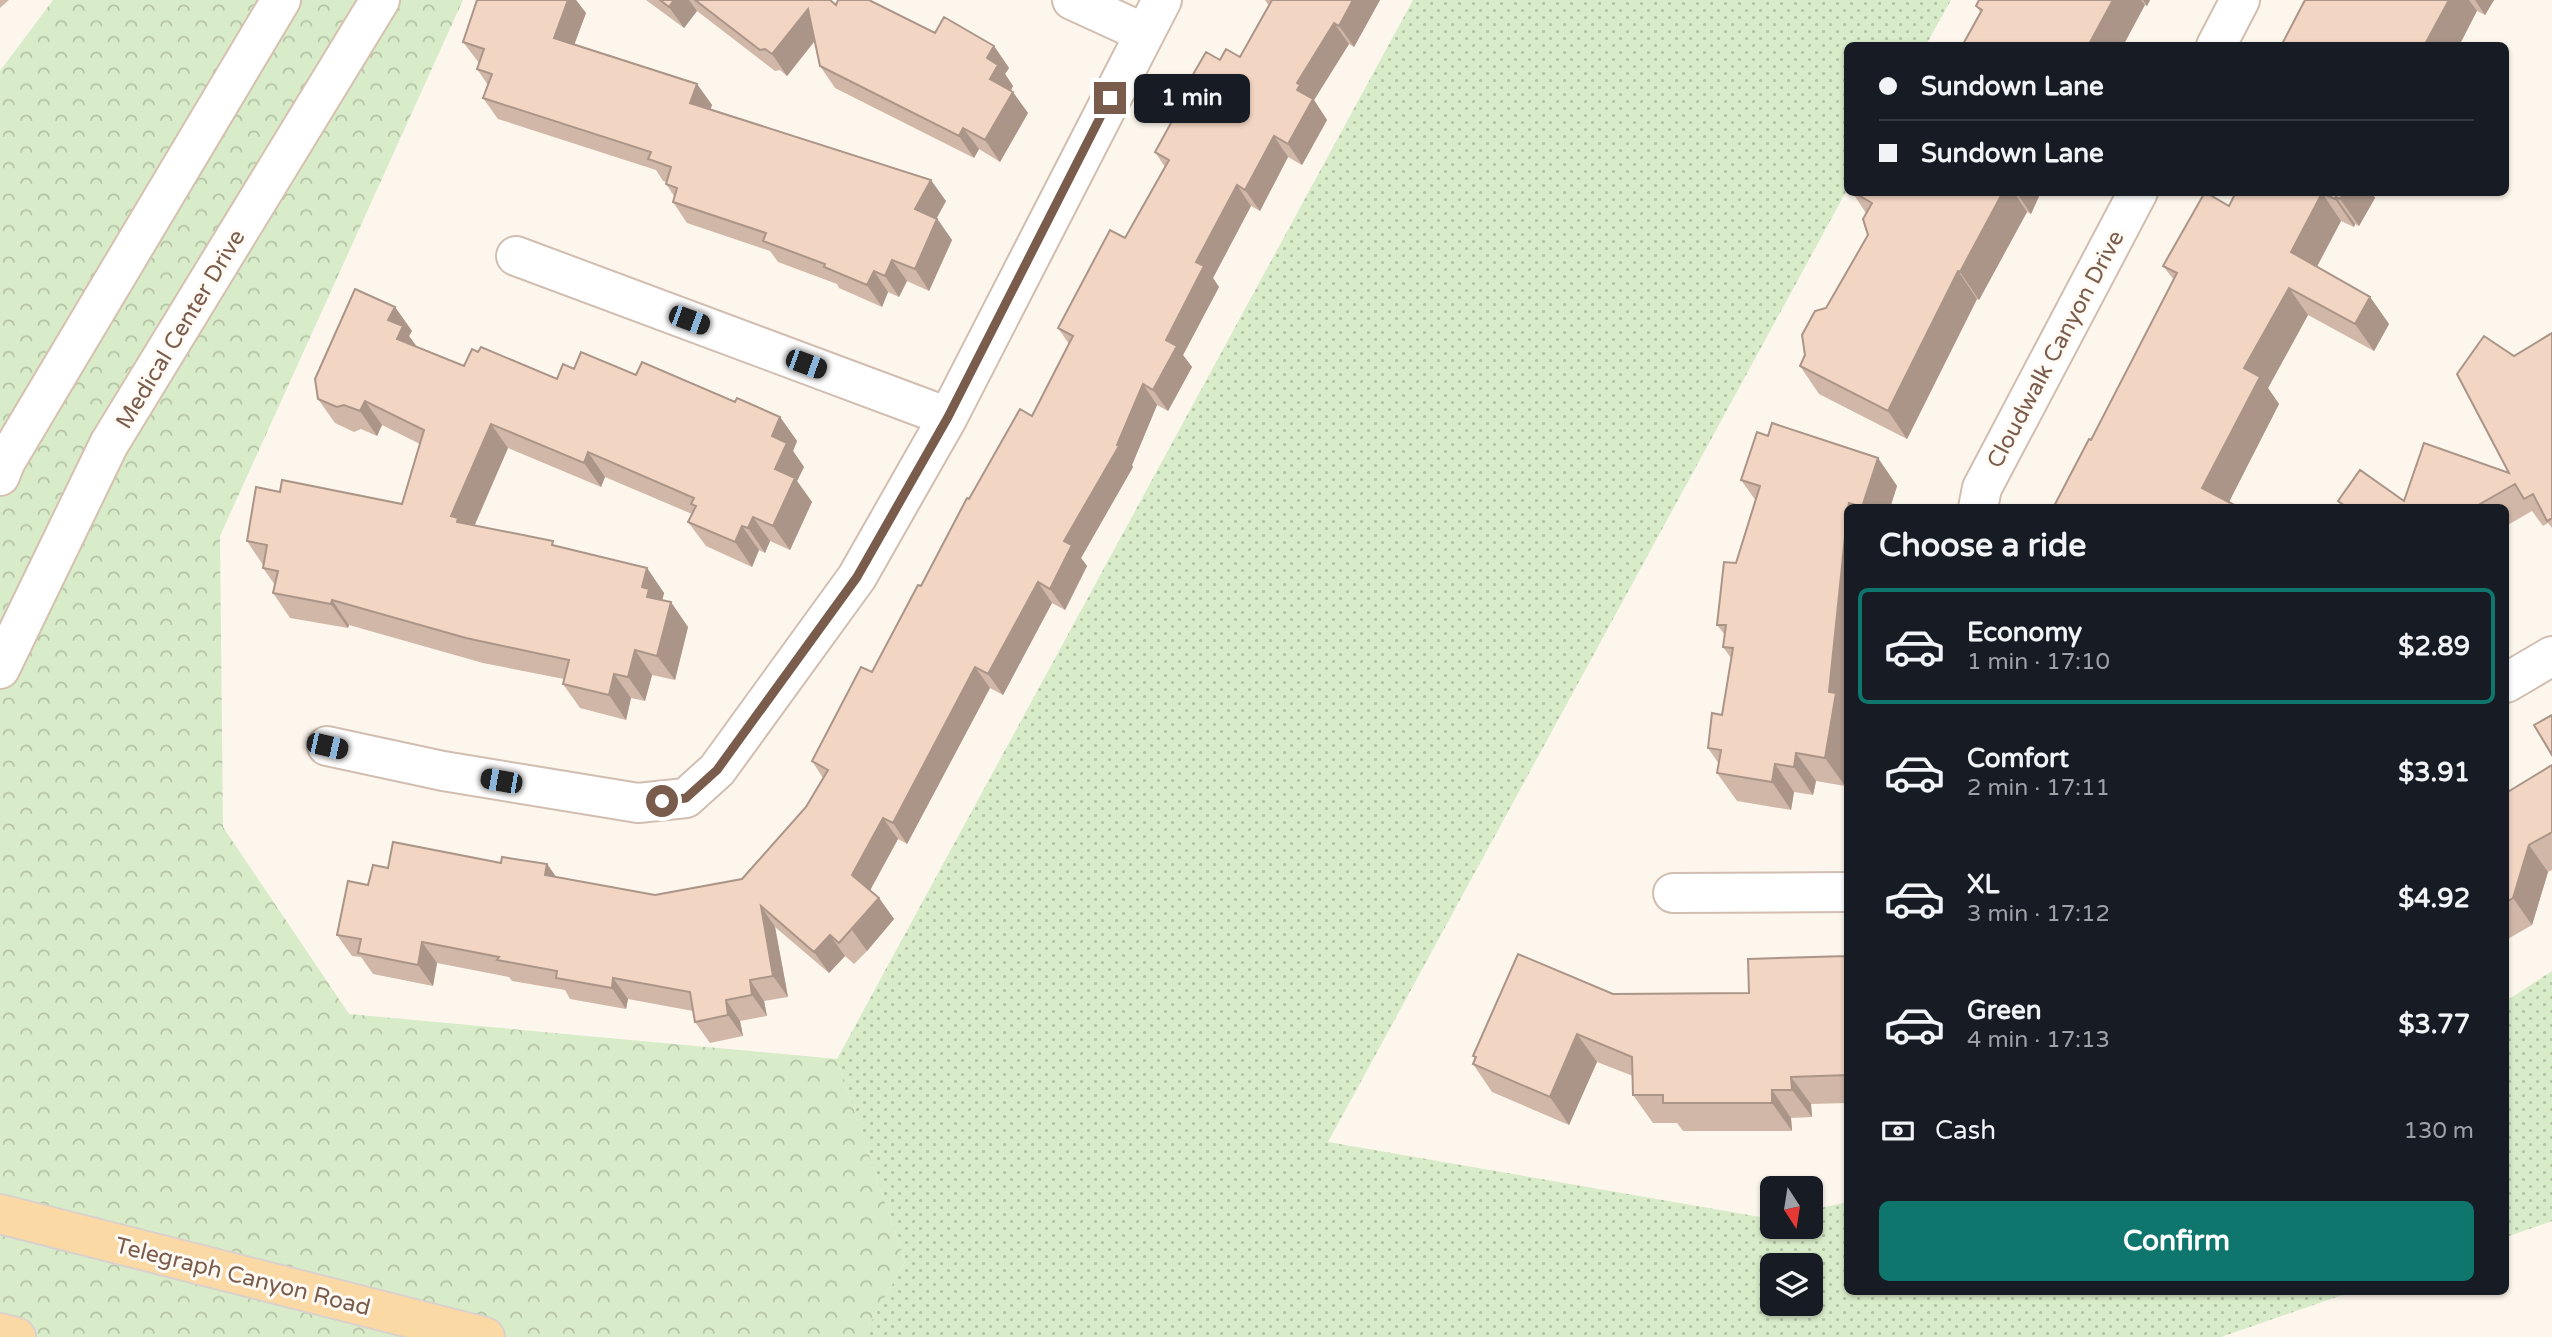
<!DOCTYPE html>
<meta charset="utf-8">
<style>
:root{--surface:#171b24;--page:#242831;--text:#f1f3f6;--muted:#9ea1a6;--line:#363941;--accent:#0f766e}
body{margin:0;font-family:"Varela Round",sans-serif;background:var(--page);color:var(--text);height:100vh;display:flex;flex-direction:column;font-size:26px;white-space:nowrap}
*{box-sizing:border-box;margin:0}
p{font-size:23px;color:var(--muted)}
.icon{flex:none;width:38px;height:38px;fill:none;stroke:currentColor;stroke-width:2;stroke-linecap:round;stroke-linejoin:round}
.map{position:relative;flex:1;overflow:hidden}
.drawer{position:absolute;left:1844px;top:504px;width:665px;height:791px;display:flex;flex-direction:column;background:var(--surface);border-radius:10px;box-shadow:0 2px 5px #0004}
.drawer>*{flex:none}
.guide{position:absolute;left:1844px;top:42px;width:665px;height:154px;border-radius:10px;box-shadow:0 2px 5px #0004;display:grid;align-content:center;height:154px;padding:0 35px;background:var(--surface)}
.needle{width:46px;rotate:168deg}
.controls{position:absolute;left:1760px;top:1176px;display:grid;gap:14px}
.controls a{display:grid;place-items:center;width:63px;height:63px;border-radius:10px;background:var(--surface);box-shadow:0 2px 5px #0004;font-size:35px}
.end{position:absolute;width:32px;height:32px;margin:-16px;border:9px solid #7a5c4d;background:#fff;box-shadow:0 0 0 4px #fff}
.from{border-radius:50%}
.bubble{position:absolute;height:49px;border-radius:10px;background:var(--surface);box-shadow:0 2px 5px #0004;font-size:23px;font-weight:700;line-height:49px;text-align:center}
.car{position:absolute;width:21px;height:42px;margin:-21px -10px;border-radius:9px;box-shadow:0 0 5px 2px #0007;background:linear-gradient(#222 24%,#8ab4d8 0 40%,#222 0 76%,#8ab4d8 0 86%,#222 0)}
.guide b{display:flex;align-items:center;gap:24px;height:66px;font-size:26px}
.guide b+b{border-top:2px solid var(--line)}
.guide i{width:18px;height:18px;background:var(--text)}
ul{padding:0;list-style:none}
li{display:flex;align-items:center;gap:21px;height:116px;margin:0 14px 10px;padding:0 21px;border:4px solid transparent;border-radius:10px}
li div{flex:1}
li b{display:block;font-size:26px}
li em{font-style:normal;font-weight:700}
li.selected{border-color:var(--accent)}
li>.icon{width:63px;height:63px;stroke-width:1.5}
h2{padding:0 35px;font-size:32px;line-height:84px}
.pay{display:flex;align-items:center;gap:18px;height:77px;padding:0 35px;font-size:26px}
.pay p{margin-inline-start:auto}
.primary-button{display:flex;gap:14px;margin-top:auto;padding:14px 35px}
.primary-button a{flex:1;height:80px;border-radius:10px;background:var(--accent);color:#fff;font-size:28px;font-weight:700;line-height:80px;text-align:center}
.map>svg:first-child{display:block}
.grass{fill:url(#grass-dots);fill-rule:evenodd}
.forest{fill:url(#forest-crowns)}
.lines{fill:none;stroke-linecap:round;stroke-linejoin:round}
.street-casing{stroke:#d1beb0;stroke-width:42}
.secondary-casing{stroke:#d6c0b0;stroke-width:42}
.primary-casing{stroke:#dad1cd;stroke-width:42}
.street{stroke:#fff;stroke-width:38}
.secondary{stroke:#fff;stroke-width:38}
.primary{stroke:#fbd9a5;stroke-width:38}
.wall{fill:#d1b7a8}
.shaded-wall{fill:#aa9588}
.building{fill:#f3d5c3;stroke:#aa9588;stroke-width:2}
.route{stroke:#7a5c4d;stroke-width:9}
.labels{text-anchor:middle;stroke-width:6;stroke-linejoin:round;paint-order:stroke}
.street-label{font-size:23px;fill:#7a5c4d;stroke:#fffaf3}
</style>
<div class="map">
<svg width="2552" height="1337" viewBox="0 0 2552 1337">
<defs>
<pattern id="grass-dots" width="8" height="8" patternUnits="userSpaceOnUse" patternTransform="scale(1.75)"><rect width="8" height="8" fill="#d8ecc9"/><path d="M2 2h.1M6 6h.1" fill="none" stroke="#b4c2a5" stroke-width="1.8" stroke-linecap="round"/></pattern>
<pattern id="forest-crowns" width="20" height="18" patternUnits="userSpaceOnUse" patternTransform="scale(1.75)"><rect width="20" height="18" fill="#d8ecc9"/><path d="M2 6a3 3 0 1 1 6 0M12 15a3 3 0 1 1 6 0" fill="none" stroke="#b4c2a5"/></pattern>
</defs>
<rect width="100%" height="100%" fill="#fdf6ec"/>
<!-- grass -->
<path class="grass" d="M 1413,0 L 1951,0 L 1926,45 L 1848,46 L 1848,188 L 1328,1142 L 1766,1218 L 1773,1217 L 1773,1227 L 1811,1227 L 1811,1210 L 1848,1202 L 1848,1292 L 2351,1292 L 2221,1337 L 862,1337 L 905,1262 L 837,1059 ZM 1773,1265 L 1811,1265 L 1811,1304 L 1773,1304 Z
M 2552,971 L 2552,1221 L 2506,1237 L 2506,1001 Z"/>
<!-- forest -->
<path class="forest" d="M 53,0 L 463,0 L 220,536 L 223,827 L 349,1014 L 837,1059 L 905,1262 L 862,1337 L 0,1337 L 0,71 Z"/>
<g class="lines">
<!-- street casing -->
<g class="street-casing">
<path id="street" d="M 1072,0 L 1144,33
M 2216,46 L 2240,0
M 516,256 L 948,417
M 1978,508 L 1982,488 L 2138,192
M 2506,683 L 2552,656
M 327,746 L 443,771 L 638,803 L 686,798 L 717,770 L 857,577 L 948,417 L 1162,0
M 1673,893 L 1848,892"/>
</g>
<!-- secondary casing -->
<g class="secondary-casing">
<path id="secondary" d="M 0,476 L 6,461 L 281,0
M 0,669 L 109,444 L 380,0"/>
</g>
<!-- primary casing -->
<g class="primary-casing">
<path id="primary" d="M 0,1214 L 485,1337
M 0,1333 L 16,1337"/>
</g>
<!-- street -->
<use href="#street" class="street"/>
<!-- secondary -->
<use href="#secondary" class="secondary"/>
<!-- primary -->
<use href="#primary" class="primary"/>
</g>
<!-- wall -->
<path class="wall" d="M 0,0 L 9,0 L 0,8 Z
M 477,0 L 576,0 L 586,13 L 574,44 L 697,84 L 712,105 L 710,110 L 946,201 L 937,218 L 952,240 L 929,291 L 907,281 L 899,297 L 888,292 L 882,307 L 839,288 L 837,284 L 778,262 L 770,251 L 687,223 L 673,202 L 674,196 L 666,184 L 667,182 L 663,181 L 656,170 L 498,119 L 483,98 L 488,85 L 477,69 L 479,63 L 463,42 Z
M 646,0 L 830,0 L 836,5 L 935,33 L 994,46 L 1009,68 L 1005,74 L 1013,86 L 1011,91 L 1028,113 L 1000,162 L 979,149 L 974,158 L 835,88 L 820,66 L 815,41 L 787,76 L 780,70 L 775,71 L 697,11 L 684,28 Z
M 1265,0 L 1380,0 L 1354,47 L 1349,44 L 1314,100 L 1327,120 L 1302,165 L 1288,157 L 1260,211 L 1251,206 L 1213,278 L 1219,287 L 1183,355 L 1192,367 L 1168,411 L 1157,405 L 1132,465 L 1133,467 L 1081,558 L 1087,566 L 1065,610 L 1052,603 L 1003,695 L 990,688 L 907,844 L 898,839 L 870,890 L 879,898 L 894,919 L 867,951 L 854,964 L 845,956 L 829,973 L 775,927 L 788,997 L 764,1001 L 767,1016 L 740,1021 L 743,1036 L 710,1043 L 695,1022 L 693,1011 L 628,999 L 626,1009 L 570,999 L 565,990 L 512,981 L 509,977 L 437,963 L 433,986 L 373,974 L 361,957 L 352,956 L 337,935 L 368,885 L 388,868 L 501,863 L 547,864 L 556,877 L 655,895 L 742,879 L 806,807 L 823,778 L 812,761 L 872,672 L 969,499 L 1032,416 L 1069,344 L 1058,328 L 1125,238 L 1165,167 L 1155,152 L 1187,94 L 1184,90 L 1220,60 L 1240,57 L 1269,6 Z
M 1979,0 L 2150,0 L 2147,6 L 2145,5 L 1981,13 L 1976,6 Z
M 2305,0 L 2494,0 L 2485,15 L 2477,11 Z
M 1852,192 L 2041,192 L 2031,214 L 2027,212 L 1979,300 L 1977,299 L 1907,439 L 1819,394 L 1800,366 L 1826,308 L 1868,235 L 1866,213 Z
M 2236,192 L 2371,192 L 2375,198 L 2359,226 L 2355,224 L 2354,227 L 2341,221 L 2317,267 L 2370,297 L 2389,324 L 2374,351 L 2308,315 L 2268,388 L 2279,404 L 2229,501 L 2091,440 L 2174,280 L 2163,266 L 2229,206 Z
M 395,307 L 412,331 L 409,336 L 417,347 L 464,366 L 557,379 L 574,369 L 636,375 L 735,402 L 780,417 L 797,441 L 793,451 L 804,467 L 797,481 L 812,502 L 790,550 L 770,541 L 765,553 L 759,550 L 752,567 L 706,546 L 688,522 L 692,514 L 605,477 L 601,487 L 508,448 L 475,525 L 647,568 L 664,593 L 662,600 L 688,627 L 675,680 L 652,675 L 645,701 L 631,698 L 626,720 L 580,708 L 563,684 L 564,679 L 483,663 L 349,625 L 348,628 L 290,618 L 273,593 L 275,585 L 263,568 L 263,565 L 247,541 L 280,492 L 402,504 L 420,444 L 382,425 L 377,436 L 361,429 L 354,432 L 335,423 L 318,399 Z
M 2552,333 L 2552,528 L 2548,523 L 2543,526 L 2532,511 L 2506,526 L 2506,508 L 2343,508 L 2338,501 L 2404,501 L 2509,473 L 2514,356 Z
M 1878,458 L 1897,486 L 1890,508 L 1848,508 L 1845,786 L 1816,781 L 1813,795 L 1794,792 L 1791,810 L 1737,801 L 1717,773 L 1719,764 L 1708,748 L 1722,715 L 1731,658 L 1723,647 L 1725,635 L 1717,625 L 1756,501 L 1741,480 Z
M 2552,765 L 2552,870 L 2548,872 L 2532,925 L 2506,940 L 2506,793 Z
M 1848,953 L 1848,1103 L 1811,1104 L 1812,1117 L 1791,1118 L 1792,1131 L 1683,1131 L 1677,1123 L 1653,1123 L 1633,1095 L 1633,1076 L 1597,1062 L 1569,1125 L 1492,1092 L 1473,1064 L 1475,1059 L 1473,1056 L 1613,994 L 1749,993 L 1847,956 Z"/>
<!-- shaded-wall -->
<path class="shaded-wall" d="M 568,0 L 576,0 L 586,13 L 569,59 L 554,38 Z
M 674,0 L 689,0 L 697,11 L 684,28 L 669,7 Z
M 1353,0 L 1380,0 L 1354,47 L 1339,26 Z
M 2113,0 L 2141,0 L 2145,5 L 2123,46 L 2088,46 Z
M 2143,0 L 2150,0 L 2147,6 Z
M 2449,0 L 2469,0 L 2477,11 L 2459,46 L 2424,46 Z
M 2475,0 L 2494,0 L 2485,15 Z
M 808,9 L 823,30 L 787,76 L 772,54 Z
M 1334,23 L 1349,44 L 1314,100 L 1327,120 L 1302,165 L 1288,144 L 1297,90 L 1297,83 Z
M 994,46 L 1009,68 L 1005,74 L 1013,86 L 1005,100 L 990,79 L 987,58 Z
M 697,84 L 712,105 L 705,124 L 690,103 Z
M 1013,92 L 1028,113 L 1000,162 L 985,140 Z
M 963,128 L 979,149 L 974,158 L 959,136 Z
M 1274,136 L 1288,157 L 1260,211 L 1245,190 Z
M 931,180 L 946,201 L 930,230 L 915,209 Z
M 1237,185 L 1251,206 L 1213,278 L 1219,287 L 1183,355 L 1192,367 L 1168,411 L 1153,390 L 1166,340 L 1196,262 Z
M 2003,192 L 2014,192 L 2027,212 L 1979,300 L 1960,272 Z
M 2016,192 L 2041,192 L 2031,214 Z
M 2344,192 L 2371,192 L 2375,198 L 2359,226 L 2340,199 Z
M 2322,193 L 2341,221 L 2310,279 L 2291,252 Z
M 2336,197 L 2355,224 L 2354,227 L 2335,199 Z
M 937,219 L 952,240 L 929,291 L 915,269 Z
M 892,260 L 907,281 L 899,297 L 885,276 Z
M 874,271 L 888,292 L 882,307 L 867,285 Z
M 1958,271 L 1977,299 L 1907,439 L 1888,411 Z
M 2289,288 L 2308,315 L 2268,388 L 2279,404 L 2226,508 L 2202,488 L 2244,368 Z
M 2370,297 L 2389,324 L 2374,351 L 2355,324 Z
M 395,307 L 412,331 L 409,336 L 420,351 L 397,339 L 388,320 Z
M 1143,384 L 1157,405 L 1132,465 L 1133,467 L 1081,558 L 1087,566 L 1065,610 L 1050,589 L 1064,541 L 1117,445 Z
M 365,401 L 382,425 L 377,436 L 360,411 Z
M 780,417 L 797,441 L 793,451 L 804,467 L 797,481 L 812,502 L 790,550 L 773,526 L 772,436 Z
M 491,424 L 508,448 L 470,535 L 451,516 Z
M 588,452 L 605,477 L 601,487 L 584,463 Z
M 1878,458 L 1897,486 L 1890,508 L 1862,508 Z
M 1848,512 L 1848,768 L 1845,786 L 1825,758 L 1829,692 Z
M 753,517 L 770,541 L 765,553 L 748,528 Z
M 742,526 L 759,550 L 752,567 L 735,542 Z
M 647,568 L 664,593 L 661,606 L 647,597 L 642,587 Z
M 1038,582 L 1052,603 L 1003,695 L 988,674 Z
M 332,600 L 349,625 L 348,628 L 331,604 Z
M 671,602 L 688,627 L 675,680 L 657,656 Z
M 635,650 L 652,675 L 645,701 L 628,677 Z
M 975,667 L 990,688 L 907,844 L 893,823 Z
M 614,674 L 631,698 L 626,720 L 609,695 Z
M 1796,753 L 1816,781 L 1813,795 L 1794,767 Z
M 1775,764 L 1794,792 L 1791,810 L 1772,782 Z
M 883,818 L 898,839 L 867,896 L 852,875 Z
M 2529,845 L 2548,872 L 2532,925 L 2513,898 Z
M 547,864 L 562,885 L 545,875 Z
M 879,898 L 894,919 L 867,951 L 852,930 Z
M 761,906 L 775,927 L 788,997 L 773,976 Z
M 830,935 L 845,956 L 829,973 L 814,952 Z
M 422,942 L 437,963 L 433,986 L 418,965 Z
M 613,978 L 628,999 L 626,1009 L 612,988 Z
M 750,980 L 764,1001 L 767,1016 L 752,995 Z
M 726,1000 L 740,1021 L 743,1036 L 728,1015 Z
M 1577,1034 L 1597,1062 L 1569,1125 L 1550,1097 Z
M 1791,1077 L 1811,1104 L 1812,1117 L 1792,1090 Z
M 1772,1090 L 1791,1118 L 1792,1131 L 1772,1103 Z"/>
<!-- building -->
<path class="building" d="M 477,0 L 568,0 L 554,38 L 697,84 L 690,103 L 931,180 L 915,209 L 937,219 L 915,269 L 892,260 L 885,276 L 874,271 L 867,285 L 824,267 L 825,264 L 763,241 L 766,233 L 673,202 L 677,188 L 666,184 L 671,167 L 648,159 L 651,152 L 483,98 L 492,74 L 477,69 L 484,49 L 463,42 Z
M 660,0 L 674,0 L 669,7 Z
M 695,0 L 830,0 L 836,5 L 838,0 L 869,0 L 935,33 L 944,17 L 994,46 L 987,58 L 998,65 L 990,79 L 1013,92 L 985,140 L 963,128 L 959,136 L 820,66 L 808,9 L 772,54 L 765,49 L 760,50 Z
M 1272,0 L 1353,0 L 1339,26 L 1334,23 L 1297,83 L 1300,85 L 1297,90 L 1313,99 L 1288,144 L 1274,136 L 1245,190 L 1237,185 L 1196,262 L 1204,266 L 1166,340 L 1177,346 L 1153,390 L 1143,384 L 1117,445 L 1119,446 L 1064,541 L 1072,545 L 1050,589 L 1038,582 L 988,674 L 975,667 L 893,823 L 883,818 L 852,875 L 879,898 L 839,943 L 830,935 L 814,952 L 761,906 L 773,976 L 750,980 L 752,995 L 726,1000 L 728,1015 L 695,1022 L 690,992 L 613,978 L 612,988 L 556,978 L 557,971 L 497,960 L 499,957 L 422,942 L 418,965 L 358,953 L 361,939 L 337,935 L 348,881 L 368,885 L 373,865 L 388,868 L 393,842 L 501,863 L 502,857 L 547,864 L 545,875 L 655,895 L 742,879 L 806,807 L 828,770 L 812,761 L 861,667 L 872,672 L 918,585 L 921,586 L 967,498 L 969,499 L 1020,409 L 1032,416 L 1073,336 L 1058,328 L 1110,230 L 1125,238 L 1169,160 L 1155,152 L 1188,92 L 1184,90 L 1206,52 L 1220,60 L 1226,49 L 1240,57 Z
M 1979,0 L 2113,0 L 2088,46 L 1962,46 L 1982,10 L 1976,6 Z
M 2305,0 L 2449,0 L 2424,46 L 2281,46 Z
M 1853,192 L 2003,192 L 1960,272 L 1958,271 L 1888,411 L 1800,366 L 1805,355 L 1802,335 L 1815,311 L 1826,308 L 1868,235 L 1863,219 L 1872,203 Z
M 2205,192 L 2229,206 L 2236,192 L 2344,192 L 2340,199 L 2336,197 L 2335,199 L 2322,193 L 2291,252 L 2370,297 L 2355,324 L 2289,288 L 2244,368 L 2260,377 L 2202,488 L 2240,508 L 2053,508 L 2089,439 L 2091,440 L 2177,273 L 2163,266 Z
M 355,289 L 395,307 L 388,320 L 403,326 L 397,339 L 464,366 L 472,349 L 478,352 L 481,347 L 557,379 L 563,364 L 574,369 L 581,352 L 636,375 L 642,362 L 735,402 L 737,398 L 780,417 L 772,436 L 787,443 L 775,469 L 795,478 L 773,526 L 753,517 L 748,528 L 742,526 L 735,542 L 688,522 L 696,506 L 691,504 L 694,498 L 588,452 L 584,463 L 491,424 L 451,516 L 458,518 L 457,522 L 553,541 L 552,545 L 647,568 L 642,587 L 649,589 L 647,597 L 671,602 L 657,656 L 635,650 L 628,677 L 614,674 L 609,695 L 563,684 L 569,660 L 466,638 L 332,600 L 331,604 L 273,593 L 278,571 L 263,568 L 267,545 L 247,541 L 256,487 L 280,492 L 282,480 L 402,504 L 424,430 L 365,401 L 360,411 L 344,405 L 337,407 L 318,399 L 315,379 Z
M 2552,333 L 2552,518 L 2547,521 L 2533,494 L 2524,499 L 2515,484 L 2473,508 L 2348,508 L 2338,501 L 2360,470 L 2404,501 L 2424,443 L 2509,473 L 2457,374 L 2484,336 L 2514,356 Z
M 1772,423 L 1878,458 L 1862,507 L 1849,503 L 1848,508 L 1829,692 L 1836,693 L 1825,758 L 1796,753 L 1794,767 L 1775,764 L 1772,782 L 1717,773 L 1721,750 L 1708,748 L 1712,713 L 1722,715 L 1733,648 L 1723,647 L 1726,625 L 1717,625 L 1724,562 L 1736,563 L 1760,486 L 1741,480 L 1757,432 L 1768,436 Z
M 2552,715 L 2552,755 L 2534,725 Z
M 2552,765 L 2552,832 L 2529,845 L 2513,898 L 2506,902 L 2506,793 Z
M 1847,953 L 1848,953 L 1848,1075 L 1791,1077 L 1792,1090 L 1772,1090 L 1772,1103 L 1663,1103 L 1663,1095 L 1633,1095 L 1632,1057 L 1577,1034 L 1550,1097 L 1473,1064 L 1476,1057 L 1473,1056 L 1518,954 L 1613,994 L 1749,993 L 1748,959 L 1847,956 Z"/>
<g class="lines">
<!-- route -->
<path class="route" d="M 662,801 L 686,798 L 717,770 L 857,577 L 948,417 L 1110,98"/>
</g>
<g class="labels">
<!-- street labels -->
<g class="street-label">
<text transform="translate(180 329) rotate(-59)" y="8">Medical Center Drive</text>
<text transform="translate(2055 349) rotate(-62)" y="8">Cloudwalk Canyon Drive</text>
<text transform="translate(243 1276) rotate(14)" y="8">Telegraph Canyon Road</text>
</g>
</g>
</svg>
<div class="controls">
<a><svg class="needle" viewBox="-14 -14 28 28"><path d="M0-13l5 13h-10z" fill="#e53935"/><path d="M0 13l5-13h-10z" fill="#9ea1a6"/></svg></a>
<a><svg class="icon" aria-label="layers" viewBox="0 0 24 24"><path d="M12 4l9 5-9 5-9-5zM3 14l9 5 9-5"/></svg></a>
</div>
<i class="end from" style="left:662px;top:801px"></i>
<i class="end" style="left:1110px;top:98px"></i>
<div class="bubble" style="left:1134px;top:74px;width:116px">1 min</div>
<i class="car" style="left:689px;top:320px;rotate:110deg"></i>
<i class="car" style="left:806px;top:364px;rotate:110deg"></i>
<i class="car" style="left:327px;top:746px;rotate:103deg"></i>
<i class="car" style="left:501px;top:781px;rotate:280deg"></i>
<div class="guide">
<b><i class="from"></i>Sundown Lane</b>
<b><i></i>Sundown Lane</b>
</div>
<section class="drawer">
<h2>Choose a ride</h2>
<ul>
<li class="selected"><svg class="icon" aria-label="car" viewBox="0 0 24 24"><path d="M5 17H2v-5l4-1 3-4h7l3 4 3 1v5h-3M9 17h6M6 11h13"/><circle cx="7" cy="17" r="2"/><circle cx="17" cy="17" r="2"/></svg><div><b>Economy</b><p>1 min · 17:10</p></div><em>$2.89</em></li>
<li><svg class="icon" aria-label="car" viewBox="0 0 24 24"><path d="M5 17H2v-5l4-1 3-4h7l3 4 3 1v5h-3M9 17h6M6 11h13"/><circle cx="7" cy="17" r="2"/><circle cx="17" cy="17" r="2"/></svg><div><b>Comfort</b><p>2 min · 17:11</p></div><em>$3.91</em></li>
<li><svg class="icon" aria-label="car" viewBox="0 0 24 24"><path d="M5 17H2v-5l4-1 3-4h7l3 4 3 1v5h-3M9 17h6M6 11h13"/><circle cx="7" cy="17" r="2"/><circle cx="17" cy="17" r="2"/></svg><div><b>XL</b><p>3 min · 17:12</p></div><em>$4.92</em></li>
<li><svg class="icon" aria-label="car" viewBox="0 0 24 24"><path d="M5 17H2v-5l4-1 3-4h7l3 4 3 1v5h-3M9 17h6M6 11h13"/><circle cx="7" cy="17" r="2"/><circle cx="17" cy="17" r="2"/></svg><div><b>Green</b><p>4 min · 17:13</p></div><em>$3.77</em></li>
</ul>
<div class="pay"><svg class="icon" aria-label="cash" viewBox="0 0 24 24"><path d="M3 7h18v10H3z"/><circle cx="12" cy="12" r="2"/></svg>Cash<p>130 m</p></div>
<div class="primary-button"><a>Confirm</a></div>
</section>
</div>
